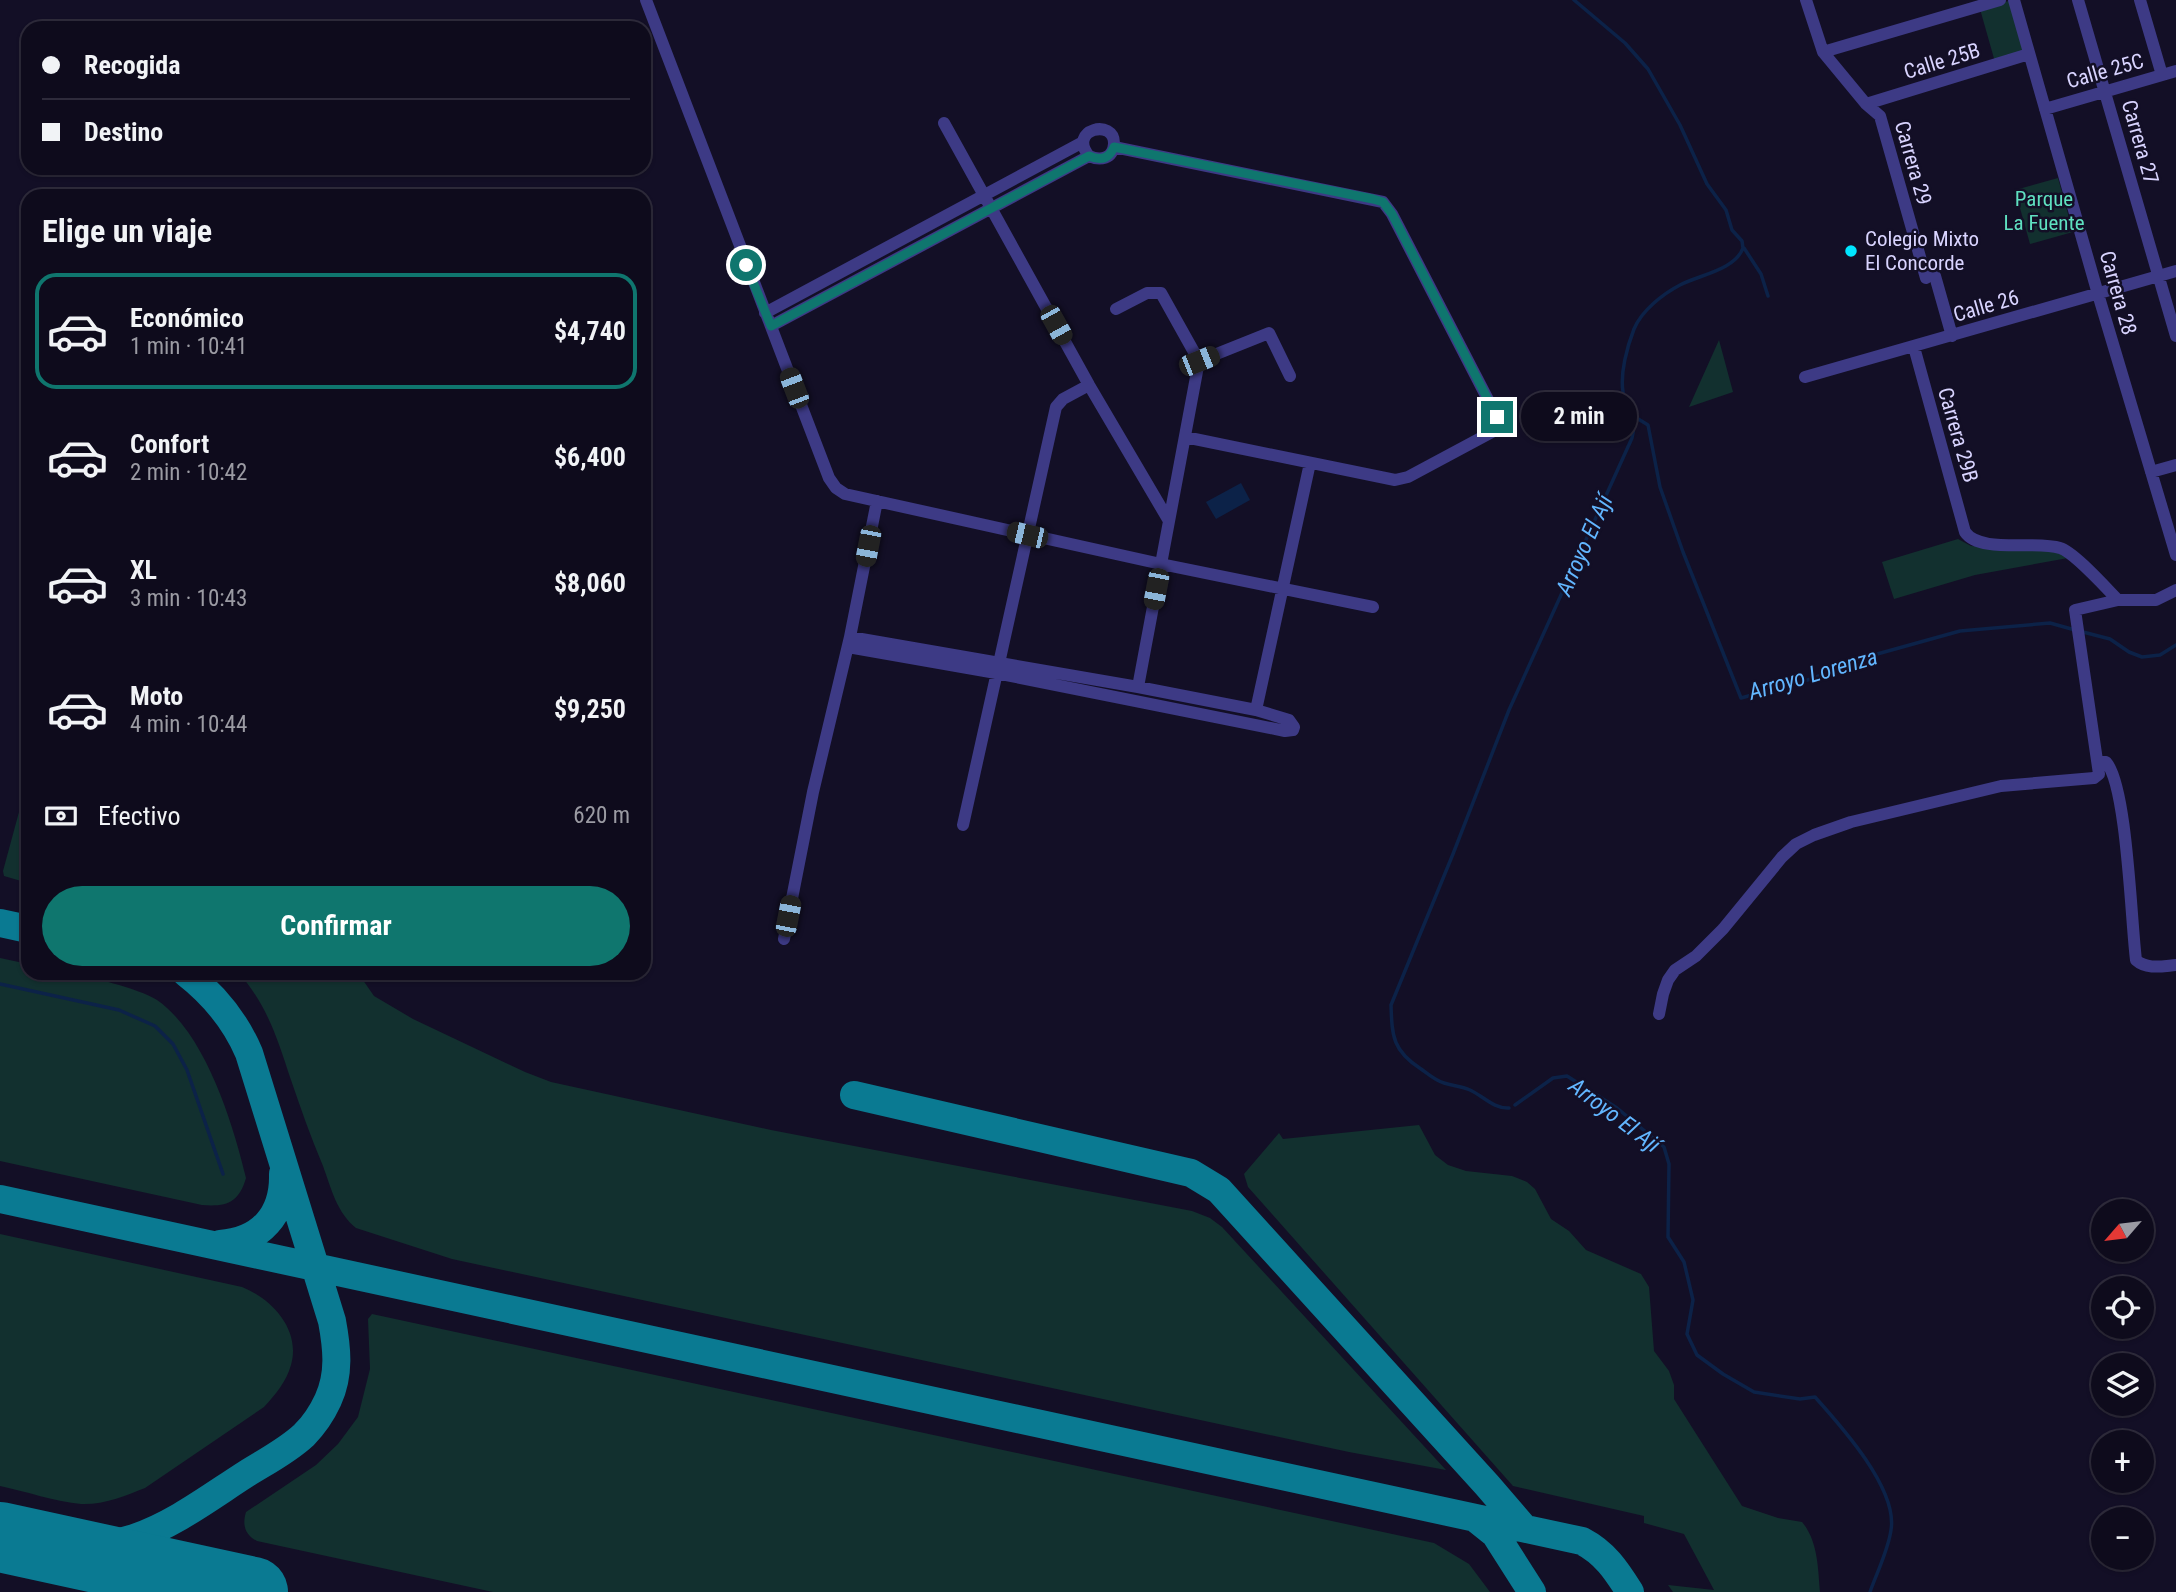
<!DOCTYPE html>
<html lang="es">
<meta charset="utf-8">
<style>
:root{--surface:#0e0b1c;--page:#171425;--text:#f1f3f6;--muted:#9b9ba3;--line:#2e2b3b;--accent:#0f766e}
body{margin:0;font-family:"Roboto Condensed",sans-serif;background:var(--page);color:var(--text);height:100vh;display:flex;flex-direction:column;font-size:26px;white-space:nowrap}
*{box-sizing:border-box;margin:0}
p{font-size:23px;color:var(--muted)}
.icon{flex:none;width:38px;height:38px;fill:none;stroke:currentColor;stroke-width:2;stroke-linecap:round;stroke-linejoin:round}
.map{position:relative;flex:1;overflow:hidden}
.panel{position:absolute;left:21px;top:189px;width:630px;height:791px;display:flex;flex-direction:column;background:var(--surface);border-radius:21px;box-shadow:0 2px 5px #0004,0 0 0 2px var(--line)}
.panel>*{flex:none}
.guide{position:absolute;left:21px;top:21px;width:630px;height:154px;border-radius:21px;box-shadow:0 2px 5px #0004,0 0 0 2px var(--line);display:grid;align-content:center;height:154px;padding:0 21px;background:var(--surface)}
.needle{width:46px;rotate:242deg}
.fabs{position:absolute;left:2091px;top:1199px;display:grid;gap:14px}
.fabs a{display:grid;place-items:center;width:63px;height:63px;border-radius:50%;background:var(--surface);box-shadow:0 2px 5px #0004,0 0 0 2px var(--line);font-size:35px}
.end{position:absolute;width:32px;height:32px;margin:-16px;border:9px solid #0f766e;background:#fff;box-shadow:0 0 0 4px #fff}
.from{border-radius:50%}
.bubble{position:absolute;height:49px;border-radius:24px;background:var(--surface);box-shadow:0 2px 5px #0004,0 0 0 2px var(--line);font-size:23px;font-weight:700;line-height:49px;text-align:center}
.car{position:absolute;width:21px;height:42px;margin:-21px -10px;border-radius:9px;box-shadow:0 0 5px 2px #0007;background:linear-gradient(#222 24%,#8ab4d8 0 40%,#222 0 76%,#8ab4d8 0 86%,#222 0)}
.guide b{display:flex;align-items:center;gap:24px;height:66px;font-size:26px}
.guide b+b{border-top:2px solid var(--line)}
.guide i{width:18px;height:18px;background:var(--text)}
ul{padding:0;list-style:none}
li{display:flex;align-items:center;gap:21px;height:116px;margin:0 14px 10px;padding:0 7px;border:4px solid transparent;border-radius:21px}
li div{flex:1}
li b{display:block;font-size:26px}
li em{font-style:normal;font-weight:700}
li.on{border-color:var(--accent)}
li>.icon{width:63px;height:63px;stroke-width:1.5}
h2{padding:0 21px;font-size:32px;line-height:84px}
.pay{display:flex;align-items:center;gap:18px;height:77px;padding:0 21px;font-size:26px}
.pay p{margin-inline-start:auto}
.primary-button{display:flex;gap:14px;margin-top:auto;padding:14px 21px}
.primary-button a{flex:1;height:80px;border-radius:42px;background:var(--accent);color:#fff;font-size:28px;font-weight:700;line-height:80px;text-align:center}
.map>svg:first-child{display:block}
.green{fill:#12302f}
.water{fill:#0c2248}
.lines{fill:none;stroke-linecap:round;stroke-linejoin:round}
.stream{stroke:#0c2248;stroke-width:3.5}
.taxiway{stroke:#0a7a92;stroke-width:28}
.runway{stroke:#0a7a92;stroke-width:70}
.street{stroke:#3d3a85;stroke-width:12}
.route{stroke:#0f766e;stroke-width:9}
.poi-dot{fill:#00e5ff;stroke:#130f26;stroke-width:2.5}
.labels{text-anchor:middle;stroke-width:5;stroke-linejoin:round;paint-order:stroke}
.street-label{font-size:21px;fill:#d9d4ff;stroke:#130f26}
.park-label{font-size:21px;fill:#5fe0c0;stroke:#130f26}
.poi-label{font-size:21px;fill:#d9d4ff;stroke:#130f26;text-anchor:start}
.water-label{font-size:23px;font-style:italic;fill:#62b6ff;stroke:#130f26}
</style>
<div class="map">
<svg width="2176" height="1592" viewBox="0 0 2176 1592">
<rect width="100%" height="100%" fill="#130f26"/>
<!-- green -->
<path class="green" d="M 2012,0 L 2026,53 L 1995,62 L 1980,9 Z
M 2058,178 L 2073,232 L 2030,244 L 2015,190 Z
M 1719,340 L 1733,392 L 1689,407 Z
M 1958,539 L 1971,546 L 2050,551 L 2060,553 L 2068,558 L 1975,575 L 1894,599 L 1882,562 Z
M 22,801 L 28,803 L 28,883 L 4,876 L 3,871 Z
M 0,958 L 28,964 L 28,973 C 40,973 53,972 65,973 C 88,976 138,988 157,1000 C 205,1033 233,1123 246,1178 C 239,1203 226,1207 202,1205 L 0,1161 Z
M 239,973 L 358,973 L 374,996 L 413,1019 L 525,1072 L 551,1082 L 771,1130 L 1192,1211 L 1210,1218 L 1222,1227 L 1446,1470 L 1349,1452 L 452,1259 L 356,1228 C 337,1213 331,1188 323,1166 C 311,1138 301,1109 291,1080 C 277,1038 268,1007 239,973 Z
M 1419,1125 L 1435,1155 L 1448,1165 L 1466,1171 L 1512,1176 L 1527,1182 L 1535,1189 L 1551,1219 L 1569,1231 L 1586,1250 L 1641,1274 L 1649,1287 L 1654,1351 L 1669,1371 L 1674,1385 L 1674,1399 L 1742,1506 L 1778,1518 L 1802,1522 C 1818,1541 1818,1568 1820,1592 L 1673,1592 L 1668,1585 L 1714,1590 L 1684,1534 L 1644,1523 L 1644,1516 L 1513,1486 L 1248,1187 L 1244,1174 L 1279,1133 L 1283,1139 Z
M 0,1234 L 242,1287 C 272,1299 301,1330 291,1365 C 286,1382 276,1394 264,1407 L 145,1488 C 125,1496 103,1505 81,1504 C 56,1502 25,1491 0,1486 Z
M 372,1314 L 1434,1543 L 1469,1564 L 1490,1592 L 493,1592 L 257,1541 C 245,1535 242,1525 246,1512 L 316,1465 L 338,1444 L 358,1417 L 370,1369 L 368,1319 Z"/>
<!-- water -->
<path class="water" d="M 1241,483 L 1250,500 L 1216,519 L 1206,502 Z"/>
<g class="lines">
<!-- stream -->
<path class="stream" d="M 1744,248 L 1761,274 L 1768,296
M 1635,417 L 1648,425 L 1660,487 L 1683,552 L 1741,698 L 1811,679 L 1870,656 L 1960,631 L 2050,623 L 2075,630
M 2083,632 L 2110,639 L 2129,652 L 2142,657 L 2160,655 L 2176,645
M 0,984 L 119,1010 L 155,1026 L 173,1044 L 187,1070 L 223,1174
M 1515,1105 L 1553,1078 L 1567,1076 L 1617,1108 L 1664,1147 L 1669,1164 L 1668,1237 L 1684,1262 L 1693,1300 L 1687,1334 L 1697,1355 L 1723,1374 L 1754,1392 L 1800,1399 L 1815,1397 C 1841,1426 1898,1489 1891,1530 C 1888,1551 1877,1572 1870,1592
M 1509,1108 C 1494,1109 1483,1096 1470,1090 C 1461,1086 1453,1086 1444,1083 C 1436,1081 1428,1074 1421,1069 C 1393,1051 1392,1037 1391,1005 L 1453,854 L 1509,710 L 1632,438 C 1638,416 1626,411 1623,392 C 1620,373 1627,347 1634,329 C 1642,310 1663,294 1680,285 C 1699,275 1735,270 1743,248 L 1742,241 L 1732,230 L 1726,210 L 1707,184 L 1680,125 L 1648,69 L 1625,43 L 1574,0"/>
<!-- taxiway -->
<path class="taxiway" d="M 0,923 L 28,929
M 854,1095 L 1191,1173 L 1219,1190 L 1487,1485 L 1524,1528
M 0,1199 L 1582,1541 C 1605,1553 1616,1570 1630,1592
M 220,1244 C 261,1241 284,1215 283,1174
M 1475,1518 L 1495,1534 L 1532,1592
M 49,1548 C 77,1549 107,1547 134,1538 C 175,1524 210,1497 246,1474 C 265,1462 287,1451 304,1435 C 314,1425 322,1413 328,1400 C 340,1374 337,1348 332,1321 L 249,1053 C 235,1020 214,995 186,973"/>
<!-- runway -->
<path class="runway" d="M 0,1537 L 253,1592"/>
<!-- street -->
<path class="street" d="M 646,0 L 829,478 L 836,488 L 845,494 L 1161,564 L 1373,607
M 1806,0 L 1823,52 L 1866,104 L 1880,116 L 1926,278
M 2014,0 L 2098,294 L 2176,555
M 2078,0 L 2176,336
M 2140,0 L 2162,75
M 1823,52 L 2000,0
M 1866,104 L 2029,54
M 2045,109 L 2176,71
M 944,123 L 1089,385 L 1169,521
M 1114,147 L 1383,202 L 1392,214 L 1497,417 L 1496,425 L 1492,432 L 1408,477 L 1395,480 L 1185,437
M 1935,276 L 1952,336
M 1116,309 L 1147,293 L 1161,293 L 1199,361 L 1138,687
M 765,313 L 1083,142
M 771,326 L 1089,156 C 1100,161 1113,159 1114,144 C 1115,118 1067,129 1089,156
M 1914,347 L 1965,532 C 1980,554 2036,540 2060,548 C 2074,552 2106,588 2118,600
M 1199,361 L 1269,333 L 1290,376
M 1805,377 L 2176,271
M 2151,472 L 2176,465
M 848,647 L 996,673 L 1285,731 L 1293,730 L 1294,727 L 1289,720 L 1256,710 L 1138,687 L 850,637
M 1256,710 L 1310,463
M 2097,760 L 2106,762 C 2127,785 2131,921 2136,960 C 2147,970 2163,966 2176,965
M 963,825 L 1056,407 L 1063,399 L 1089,385
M 784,939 L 813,792 L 850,637 L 877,501
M 1659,1014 L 1663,994 L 1668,980 L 1675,970 L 1696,956 L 1723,929 L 1782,857 L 1796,844 L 1814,835 L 1851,822 L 2001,786 L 2094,778 L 2099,774 L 2075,610 L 2118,600 L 2156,600 L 2176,590"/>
</g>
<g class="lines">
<!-- route -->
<path class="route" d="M 746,265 L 771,326 L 1089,156 C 1101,161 1109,159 1114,147 L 1373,199 L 1383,202 L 1392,214 L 1497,417"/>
</g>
<!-- markers -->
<circle class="poi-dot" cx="1851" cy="251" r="7"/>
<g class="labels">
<!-- street labels -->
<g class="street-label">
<text transform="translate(1942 61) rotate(-17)" y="7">Calle 25B</text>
<text transform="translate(2105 71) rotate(-16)" y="7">Calle 25C</text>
<text transform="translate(2140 142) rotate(74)" y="7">Carrera 27</text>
<text transform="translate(1913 163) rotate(74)" y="7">Carrera 29</text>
<text transform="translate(2118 293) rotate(74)" y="7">Carrera 28</text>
<text transform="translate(1986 306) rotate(-16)" y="7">Calle 26</text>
<text transform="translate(1958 435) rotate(74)" y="7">Carrera 29B</text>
</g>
<!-- park labels -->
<g class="park-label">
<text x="2044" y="206">Parque<tspan x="2044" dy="24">La Fuente</tspan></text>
</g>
<!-- poi labels -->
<g class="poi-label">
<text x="1865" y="246">Colegio Mixto<tspan x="1865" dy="24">El Concorde</tspan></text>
</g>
<!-- water labels -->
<g class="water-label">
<text transform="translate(1584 545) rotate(-66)" y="8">Arroyo El Ají</text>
<text transform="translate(1813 674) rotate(-16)" y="8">Arroyo Lorenza</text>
<text transform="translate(1615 1115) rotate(37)" y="8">Arroyo El Ají</text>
</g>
</g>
</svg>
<div class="fabs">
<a><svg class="needle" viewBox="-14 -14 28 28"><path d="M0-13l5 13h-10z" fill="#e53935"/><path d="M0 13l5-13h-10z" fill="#9b9ba3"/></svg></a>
<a><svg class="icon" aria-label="locate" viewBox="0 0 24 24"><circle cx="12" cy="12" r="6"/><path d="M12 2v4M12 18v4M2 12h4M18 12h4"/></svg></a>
<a><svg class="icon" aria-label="layers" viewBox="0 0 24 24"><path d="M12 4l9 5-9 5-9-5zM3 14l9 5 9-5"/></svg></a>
<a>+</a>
<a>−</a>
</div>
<i class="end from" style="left:746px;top:265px"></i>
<i class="end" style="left:1497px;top:417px"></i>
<div class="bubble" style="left:1521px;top:392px;width:116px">2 min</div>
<i class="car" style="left:1056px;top:325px;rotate:151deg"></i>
<i class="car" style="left:1199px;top:361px;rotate:68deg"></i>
<i class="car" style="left:794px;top:388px;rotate:339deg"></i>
<i class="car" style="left:1027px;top:535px;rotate:283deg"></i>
<i class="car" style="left:868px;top:546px;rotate:191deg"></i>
<i class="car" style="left:1156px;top:589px;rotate:191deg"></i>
<i class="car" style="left:788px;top:916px;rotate:11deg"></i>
<div class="guide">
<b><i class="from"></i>Recogida</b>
<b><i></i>Destino</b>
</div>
<section class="panel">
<h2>Elige un viaje</h2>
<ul>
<li class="on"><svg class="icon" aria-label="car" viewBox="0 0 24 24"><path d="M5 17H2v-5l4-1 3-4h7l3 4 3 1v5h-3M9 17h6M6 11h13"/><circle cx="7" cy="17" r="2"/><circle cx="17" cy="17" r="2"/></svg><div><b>Económico</b><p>1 min · 10:41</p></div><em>$4,740</em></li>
<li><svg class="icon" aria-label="car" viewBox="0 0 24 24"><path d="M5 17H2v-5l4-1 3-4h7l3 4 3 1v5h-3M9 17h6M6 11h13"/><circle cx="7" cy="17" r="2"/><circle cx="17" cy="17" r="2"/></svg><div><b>Confort</b><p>2 min · 10:42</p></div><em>$6,400</em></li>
<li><svg class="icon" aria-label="car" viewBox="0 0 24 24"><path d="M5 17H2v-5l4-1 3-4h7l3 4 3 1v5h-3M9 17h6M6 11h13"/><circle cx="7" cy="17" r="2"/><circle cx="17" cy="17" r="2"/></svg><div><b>XL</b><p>3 min · 10:43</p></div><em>$8,060</em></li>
<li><svg class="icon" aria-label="car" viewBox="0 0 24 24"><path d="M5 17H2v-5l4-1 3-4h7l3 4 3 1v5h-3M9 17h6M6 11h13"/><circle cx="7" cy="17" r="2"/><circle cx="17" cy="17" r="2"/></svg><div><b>Moto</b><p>4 min · 10:44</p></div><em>$9,250</em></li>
</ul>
<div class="pay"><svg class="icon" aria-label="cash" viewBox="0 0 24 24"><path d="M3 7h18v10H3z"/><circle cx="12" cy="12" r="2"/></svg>Efectivo<p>620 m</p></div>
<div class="primary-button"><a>Confirmar</a></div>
</section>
</div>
